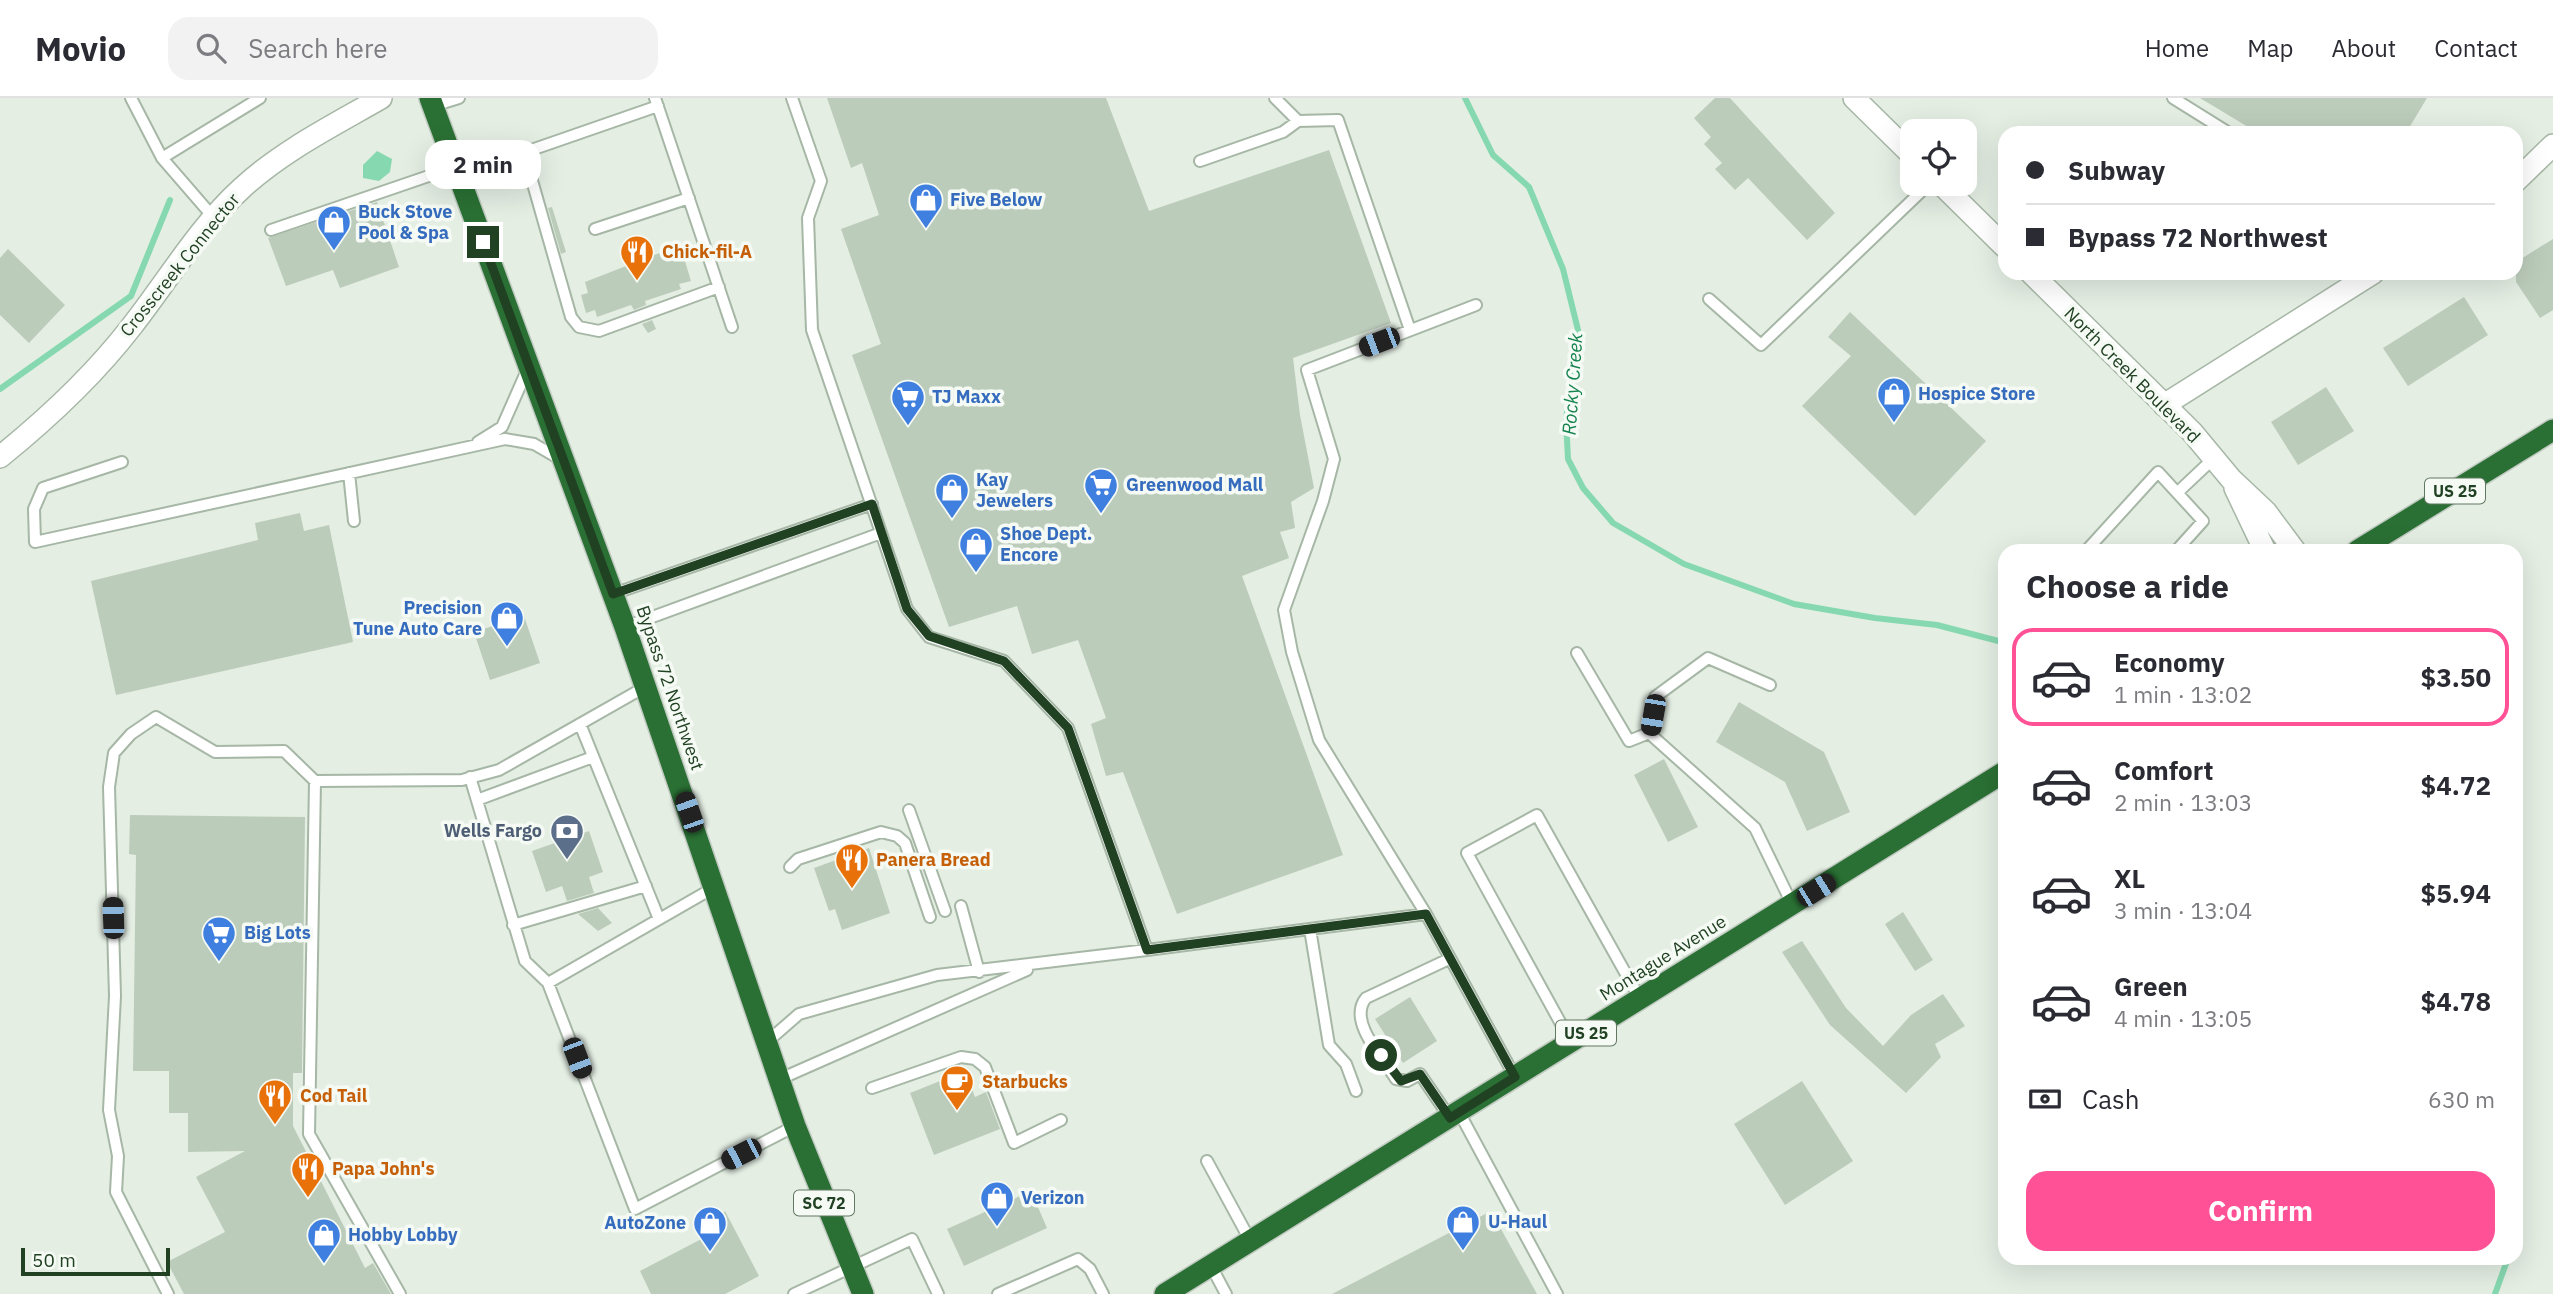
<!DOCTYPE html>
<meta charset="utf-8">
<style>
:root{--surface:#fff;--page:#f2f2f3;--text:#2b2b33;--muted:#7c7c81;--line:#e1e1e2;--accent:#fe5196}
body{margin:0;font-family:"IBM Plex Sans",sans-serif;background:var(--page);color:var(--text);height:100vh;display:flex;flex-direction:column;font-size:26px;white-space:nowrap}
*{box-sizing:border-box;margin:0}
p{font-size:23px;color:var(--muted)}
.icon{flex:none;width:38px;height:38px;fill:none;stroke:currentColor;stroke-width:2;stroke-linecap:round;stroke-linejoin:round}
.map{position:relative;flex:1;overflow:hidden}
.details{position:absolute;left:1998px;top:446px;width:525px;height:721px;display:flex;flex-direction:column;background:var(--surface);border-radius:21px;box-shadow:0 7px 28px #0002}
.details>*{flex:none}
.hud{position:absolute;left:1998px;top:28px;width:525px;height:154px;border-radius:21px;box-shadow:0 7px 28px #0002;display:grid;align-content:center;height:154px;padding:0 28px;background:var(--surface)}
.fabs{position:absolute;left:1900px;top:21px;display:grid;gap:14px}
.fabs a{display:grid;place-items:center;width:77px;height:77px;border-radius:14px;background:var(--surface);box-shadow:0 7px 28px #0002;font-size:35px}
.scale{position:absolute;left:21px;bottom:18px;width:149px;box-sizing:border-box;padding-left:7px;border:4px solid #214123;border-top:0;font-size:19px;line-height:24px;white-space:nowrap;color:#214123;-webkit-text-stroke:5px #f5faf4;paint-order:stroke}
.end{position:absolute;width:32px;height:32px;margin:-16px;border:9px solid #214123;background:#fff;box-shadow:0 0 0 4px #fff}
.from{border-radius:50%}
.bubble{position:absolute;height:49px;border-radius:21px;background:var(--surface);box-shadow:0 7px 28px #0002;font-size:23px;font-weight:700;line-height:49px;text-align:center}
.car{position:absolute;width:21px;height:42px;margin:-21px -10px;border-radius:9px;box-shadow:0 0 5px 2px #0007;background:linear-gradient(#222 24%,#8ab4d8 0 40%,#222 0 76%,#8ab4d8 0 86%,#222 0)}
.hud b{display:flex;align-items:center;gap:24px;height:66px;font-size:26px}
.hud b+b{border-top:2px solid var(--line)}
.hud i{width:18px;height:18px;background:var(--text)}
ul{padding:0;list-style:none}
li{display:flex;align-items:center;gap:21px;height:98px;margin:0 14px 10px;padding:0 14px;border:4px solid transparent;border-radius:21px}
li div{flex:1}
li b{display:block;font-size:26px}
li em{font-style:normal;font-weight:700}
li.on{border-color:var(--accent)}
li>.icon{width:63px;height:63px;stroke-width:1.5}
h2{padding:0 28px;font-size:32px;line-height:84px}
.pay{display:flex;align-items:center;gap:18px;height:77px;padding:0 28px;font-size:26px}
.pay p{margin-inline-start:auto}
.cta{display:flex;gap:14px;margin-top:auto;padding:14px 28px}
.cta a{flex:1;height:80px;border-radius:21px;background:var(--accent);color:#fff;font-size:28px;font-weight:700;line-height:80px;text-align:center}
header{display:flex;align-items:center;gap:42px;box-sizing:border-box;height:98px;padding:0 35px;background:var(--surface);border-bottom:2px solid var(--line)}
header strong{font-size:33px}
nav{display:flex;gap:38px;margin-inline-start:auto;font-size:24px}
.search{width:490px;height:63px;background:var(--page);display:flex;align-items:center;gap:18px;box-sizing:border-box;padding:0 24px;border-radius:21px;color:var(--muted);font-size:26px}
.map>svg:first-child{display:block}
.water{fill:#86d8b0}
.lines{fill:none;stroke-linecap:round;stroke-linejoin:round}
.stream{stroke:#86d8b0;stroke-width:6}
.building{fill:#bcccbb}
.lane-casing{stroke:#a6b7a6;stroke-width:14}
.street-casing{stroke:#a6b7a6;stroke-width:24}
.highway-casing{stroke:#c1cac1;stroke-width:24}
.lane{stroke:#fff;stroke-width:10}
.street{stroke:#fff;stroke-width:21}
.highway{stroke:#2a7034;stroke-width:21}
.route{stroke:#214123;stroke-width:9}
.labels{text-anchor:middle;stroke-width:7;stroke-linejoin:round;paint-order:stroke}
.shield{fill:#f5faf4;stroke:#617862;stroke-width:2}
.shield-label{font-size:16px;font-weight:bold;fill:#214123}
.shop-label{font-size:18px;font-weight:bold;fill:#366cbe;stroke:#f5faf4;text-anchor:start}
.food-label{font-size:18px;font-weight:bold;fill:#c56008;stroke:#f5faf4;text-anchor:start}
.street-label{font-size:18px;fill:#214123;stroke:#f5faf4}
.service-label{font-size:18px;font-weight:bold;fill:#4e5e75;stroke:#f5faf4;text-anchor:end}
.water-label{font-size:19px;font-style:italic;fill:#15834e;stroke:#f5faf4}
</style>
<header>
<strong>Movio</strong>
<div class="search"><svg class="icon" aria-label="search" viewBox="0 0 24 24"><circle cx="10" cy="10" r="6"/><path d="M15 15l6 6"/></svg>Search here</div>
<nav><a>Home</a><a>Map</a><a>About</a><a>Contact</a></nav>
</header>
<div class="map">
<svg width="2553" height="1196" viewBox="0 0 2553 1196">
<rect width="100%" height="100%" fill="#e4eee3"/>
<!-- water -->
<path class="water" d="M 377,53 L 392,61 L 390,74 L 379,83 L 363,80 L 363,67 Z"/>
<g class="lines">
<!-- stream -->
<path class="stream" d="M 1465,0 L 1493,57 L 1529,89 L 1563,171 L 1578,232 L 1566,322 L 1568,361 L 1583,390 L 1613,425 L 1684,466 L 1794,506 L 1875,520 L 1937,527 L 2006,545
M 0,291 L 131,198 L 170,102
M 2495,1196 L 2508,1160"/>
</g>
<!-- building -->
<path class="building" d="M 827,0 L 1106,0 L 1149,113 L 1329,52 L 1391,225 L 1293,260 L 1300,317 L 1314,390 L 1291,404 L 1295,430 L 1280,434 L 1289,460 L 1242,478 L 1343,757 L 1177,816 L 1123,674 L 1106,678 L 1091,626 L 1106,620 L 1078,542 L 1032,556 L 1017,508 L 949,529 L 852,257 L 881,246 L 841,131 L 879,117 L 862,65 L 851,70 Z
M 1715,0 L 1730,0 L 1835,115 L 1807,142 L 1748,80 L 1735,92 L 1715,71 L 1722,65 L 1704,46 L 1711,39 L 1694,20 Z
M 2200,0 L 2427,0 L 2406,35 L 2258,35 Z
M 377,104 L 399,169 L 340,190 L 333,172 L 286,188 L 268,140 Z
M 552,109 L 566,154 L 561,156 L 548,110 Z
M 2553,141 L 2553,212 L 2540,220 L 2516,184 L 2516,164 Z
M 680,147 L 691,183 L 679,186 L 681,191 L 645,203 L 646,207 L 634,212 L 631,207 L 597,219 L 595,212 L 586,215 L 581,197 L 588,195 L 585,184 Z
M 8,151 L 65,207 L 29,245 L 0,217 L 0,160 Z
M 2464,199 L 2488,237 L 2408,288 L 2383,250 Z
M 1850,214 L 1986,343 L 1915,418 L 1802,308 L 1851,258 L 1828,239 Z
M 652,222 L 656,231 L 648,235 L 642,226 Z
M 2326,289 L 2354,333 L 2298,367 L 2271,324 Z
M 300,415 L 304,433 L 329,427 L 353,544 L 116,597 L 91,483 L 258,442 L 255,425 Z
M 524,518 L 540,565 L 490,582 L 474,534 Z
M 1739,604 L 1824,654 L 1850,714 L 1807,733 L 1785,684 L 1716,644 Z
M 1664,661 L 1698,729 L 1668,744 L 1634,677 Z
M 130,717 L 305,719 L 302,975 L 293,975 L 293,1028 L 365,1170 L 373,1165 L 391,1196 L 184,1196 L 167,1164 L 225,1134 L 196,1079 L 245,1053 L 188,1054 L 188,1015 L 169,1015 L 169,973 L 133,973 L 136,757 L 129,756 Z
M 589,733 L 603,774 L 589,779 L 594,795 L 567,803 L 562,788 L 546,794 L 532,753 Z
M 869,750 L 890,815 L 842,832 L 835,811 L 829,813 L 814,770 Z
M 598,810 L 612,825 L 598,833 L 578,816 Z
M 1903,814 L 1933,862 L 1915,873 L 1885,826 Z
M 1802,843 L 1846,910 L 1883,948 L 1911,917 L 1943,896 L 1965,928 L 1935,946 L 1941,959 L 1906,995 L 1830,927 L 1782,854 Z
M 1410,899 L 1437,943 L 1403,965 L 1375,921 Z
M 965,973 L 975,999 L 986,994 L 1000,1031 L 934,1057 L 910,995 Z
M 1802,983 L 1853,1063 L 1785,1107 L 1734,1026 Z
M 1031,1093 L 1047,1130 L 964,1168 L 947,1131 Z
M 725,1113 L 759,1178 L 725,1196 L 651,1196 L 640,1173 L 709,1137 Z
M 1491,1113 L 1537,1196 L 1332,1196 Z"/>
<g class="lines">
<!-- lane casing -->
<g class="lane-casing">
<path id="lane" d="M 131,0 L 162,60 L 214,120
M 655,0 L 732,229
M 1275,0 L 1298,23 L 1338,22 L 1410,232
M 2173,0 L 2229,35
M 433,8 L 459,0
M 658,8 L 534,51 L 529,72 L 571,219 L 579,229 L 599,233 L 719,189
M 162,60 L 260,0
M 1200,63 L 1283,34 L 1298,23
M 595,131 L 689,100
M 271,132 L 455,69
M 1709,201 L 1761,247 L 1929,86
M 478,344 L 502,329 L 528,270
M 122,364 L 43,390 L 34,411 L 35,444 L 505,341 L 534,346 L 560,361
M 349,375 L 354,423
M 2178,394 L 2214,360
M 2086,453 L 2158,374 L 2203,423 L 2176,453
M 613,496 L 872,406
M 625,529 L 881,435
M 1577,555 L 1629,643 L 1649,635 L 1755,730 L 1792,806
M 580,626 L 659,821
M 1649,635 L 1655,599 L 1708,560 L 1770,587
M 470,679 L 525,863 L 548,885
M 477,702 L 593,659
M 909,712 L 945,813
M 790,769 L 798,761 L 881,734 L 897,738 L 905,745 L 930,819
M 715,789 L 548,885 L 635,1111 L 795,1028
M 961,808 L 979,874
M 1426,816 L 1319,642 L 1292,554 L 1284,512 L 1323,403 L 1334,361 L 1307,272 L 1476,207
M 513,827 L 646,788
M 1310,831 L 1329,947 L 1346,966 L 1356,993
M 1147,852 L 1426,816 L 1515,979
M 1449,861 L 1366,900 C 1347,923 1383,960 1396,981 L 1407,983 L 1420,976 L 1450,1020
M 768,943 L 799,916 L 937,877 L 1147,852 L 1068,630 L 1004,563 L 929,539 L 907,511 L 812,232 L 808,120 L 821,83 L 792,0
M 1571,944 L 1467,755 L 1537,717 L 1640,901
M 780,981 L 1027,872
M 872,990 L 961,959 L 975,961 L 985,969 L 1014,1045 L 1061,1022
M 1459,1014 L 1557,1196
M 1207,1063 L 1251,1144
M 1211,1168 L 1226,1196
M 168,1196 L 116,1094 L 118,1058 L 109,1012 L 115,898 L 109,689 L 114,655 L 131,636 L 156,619 L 215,654 L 284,653 L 315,683
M 400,1196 L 309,1036 L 315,683 L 462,682 L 499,672 L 645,589
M 794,1196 L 912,1141 L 938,1196
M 998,1196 L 1078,1161 L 1090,1171 L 1103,1196"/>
</g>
<!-- street casing -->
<g class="street-casing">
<path id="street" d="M 1854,0 L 1913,58
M 2516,83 L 2553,47
M 1941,86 L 2006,150
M 2031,175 L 2192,334 L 2231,381 L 2266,414 L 2295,453
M 2164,307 L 2373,175
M 0,359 C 47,321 95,276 132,228 C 168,182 199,129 242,90 C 282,53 334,27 381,0
M 2235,390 L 2265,453"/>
</g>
<!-- highway casing -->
<g class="highway-casing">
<path id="highway" d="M 430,0 L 625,529 L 795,1028 L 863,1196
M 2357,453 L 2553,332
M 1165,1196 L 2006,673"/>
</g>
<!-- lane -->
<use href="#lane" class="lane"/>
<!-- street -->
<use href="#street" class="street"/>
<!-- highway -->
<use href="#highway" class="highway"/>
</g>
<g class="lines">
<!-- route -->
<path class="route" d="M 483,144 L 613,496 L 872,406 L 907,511 L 929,538 L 1004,563 L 1068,630 L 1147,852 L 1426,816 L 1515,979 L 1450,1020 L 1420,976 L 1401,983 L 1381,957"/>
</g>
<!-- icons -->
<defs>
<g id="shop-pin" transform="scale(1.75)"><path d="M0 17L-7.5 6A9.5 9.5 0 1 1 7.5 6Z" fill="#3f7fe0" stroke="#f5faf4"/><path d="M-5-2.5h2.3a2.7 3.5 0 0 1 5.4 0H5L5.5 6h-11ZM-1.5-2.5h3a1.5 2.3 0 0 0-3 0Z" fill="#fff"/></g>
<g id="restaurant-pin" transform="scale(1.75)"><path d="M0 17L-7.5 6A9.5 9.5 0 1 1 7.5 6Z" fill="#e8710a" stroke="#f5faf4"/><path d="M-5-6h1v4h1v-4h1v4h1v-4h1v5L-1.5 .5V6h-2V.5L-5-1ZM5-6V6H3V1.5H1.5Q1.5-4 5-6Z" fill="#fff"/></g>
<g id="supermarket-pin" transform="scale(1.75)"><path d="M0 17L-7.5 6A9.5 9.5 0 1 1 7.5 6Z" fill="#3f7fe0" stroke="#f5faf4"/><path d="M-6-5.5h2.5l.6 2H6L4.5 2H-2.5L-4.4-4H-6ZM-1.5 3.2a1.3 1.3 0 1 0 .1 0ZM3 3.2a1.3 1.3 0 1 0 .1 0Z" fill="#fff"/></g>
<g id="bank-pin" transform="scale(1.75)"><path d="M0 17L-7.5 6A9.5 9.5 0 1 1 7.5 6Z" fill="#5c6f8a" stroke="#f5faf4"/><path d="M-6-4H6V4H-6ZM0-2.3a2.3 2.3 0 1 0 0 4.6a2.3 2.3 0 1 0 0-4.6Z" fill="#fff"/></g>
<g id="cafe-pin" transform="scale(1.75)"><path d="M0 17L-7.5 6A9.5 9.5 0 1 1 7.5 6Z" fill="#e8710a" stroke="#f5faf4"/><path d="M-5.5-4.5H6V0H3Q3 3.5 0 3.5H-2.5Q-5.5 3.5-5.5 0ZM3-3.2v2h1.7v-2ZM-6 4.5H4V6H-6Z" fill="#fff"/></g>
</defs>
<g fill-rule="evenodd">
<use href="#shop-pin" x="926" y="102"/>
<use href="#shop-pin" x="334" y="124"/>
<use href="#restaurant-pin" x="637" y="154"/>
<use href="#shop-pin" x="1894" y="296"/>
<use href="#supermarket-pin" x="908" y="299"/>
<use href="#supermarket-pin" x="1101" y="387"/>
<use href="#shop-pin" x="952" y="392"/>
<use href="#shop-pin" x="976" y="446"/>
<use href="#shop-pin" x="507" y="520"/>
<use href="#bank-pin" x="567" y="733"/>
<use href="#restaurant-pin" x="852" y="762"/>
<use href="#supermarket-pin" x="219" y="835"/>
<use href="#cafe-pin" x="957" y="984"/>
<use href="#restaurant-pin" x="275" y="998"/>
<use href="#restaurant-pin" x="308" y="1071"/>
<use href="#shop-pin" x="997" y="1100"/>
<use href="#shop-pin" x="1463" y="1124"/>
<use href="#shop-pin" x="710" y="1125"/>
<use href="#shop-pin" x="324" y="1137"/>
</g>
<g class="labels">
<!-- shield labels -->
<g class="shield">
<rect x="2425" y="380.5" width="60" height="25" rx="5"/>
<rect x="1556" y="922.5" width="60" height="25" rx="5"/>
<rect x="794" y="1092.5" width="60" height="25" rx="5"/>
</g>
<g class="shield-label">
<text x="2455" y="399">US 25</text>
<text x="1586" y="941">US 25</text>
<text x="824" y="1111">SC 72</text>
</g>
<!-- shop labels -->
<g class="shop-label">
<text x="950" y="108">Five Below</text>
<text x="358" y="120">Buck Stove<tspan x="358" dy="21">Pool &amp; Spa</tspan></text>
<text x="1918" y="302">Hospice Store</text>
<text x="932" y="305">TJ Maxx</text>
<text x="976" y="388">Kay<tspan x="976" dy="21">Jewelers</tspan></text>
<text x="1126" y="393">Greenwood Mall</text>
<text x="1000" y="442">Shoe Dept.<tspan x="1000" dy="21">Encore</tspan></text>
<text x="482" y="516" text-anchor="end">Precision<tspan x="482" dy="21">Tune Auto Care</tspan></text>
<text x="244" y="841">Big Lots</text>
<text x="1021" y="1106">Verizon</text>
<text x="1488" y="1130">U-Haul</text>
<text x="686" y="1131" text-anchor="end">AutoZone</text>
<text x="348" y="1143">Hobby Lobby</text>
</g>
<!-- food labels -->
<g class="food-label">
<text x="662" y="160">Chick-fil-A</text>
<text x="876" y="768">Panera Bread</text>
<text x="982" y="990">Starbucks</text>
<text x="300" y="1004">Cod Tail</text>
<text x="332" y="1077">Papa John's</text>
</g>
<!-- street labels -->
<g class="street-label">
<text transform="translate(180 167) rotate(-51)" y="6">Crosscreek Connector</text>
<text transform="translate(2132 277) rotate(45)" y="6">North Creek Boulevard</text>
<text transform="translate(670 590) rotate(71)" y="6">Bypass 72 Northwest</text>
<text transform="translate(1663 860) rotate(-32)" y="6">Montague Avenue</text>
</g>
<!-- service labels -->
<g class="service-label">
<text x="542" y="739">Wells Fargo</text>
</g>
<!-- water labels -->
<g class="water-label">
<text transform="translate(1572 286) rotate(-86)" y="7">Rocky Creek</text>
</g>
</g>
</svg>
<div class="fabs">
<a><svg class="icon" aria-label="locate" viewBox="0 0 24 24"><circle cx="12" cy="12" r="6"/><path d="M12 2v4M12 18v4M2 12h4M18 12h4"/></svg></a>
</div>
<div class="scale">50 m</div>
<i class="end from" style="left:1381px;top:957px"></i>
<i class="end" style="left:483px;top:144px"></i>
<div class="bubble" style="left:425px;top:42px;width:116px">2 min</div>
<i class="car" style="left:1379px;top:244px;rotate:249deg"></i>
<i class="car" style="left:1653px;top:617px;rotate:190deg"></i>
<i class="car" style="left:689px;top:714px;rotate:341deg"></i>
<i class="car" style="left:1816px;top:792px;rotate:58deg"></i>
<i class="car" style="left:113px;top:820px;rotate:358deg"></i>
<i class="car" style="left:577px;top:960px;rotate:159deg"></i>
<i class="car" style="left:741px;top:1056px;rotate:243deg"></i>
<div class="hud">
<b><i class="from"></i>Subway</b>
<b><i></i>Bypass 72 Northwest</b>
</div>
<section class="details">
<h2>Choose a ride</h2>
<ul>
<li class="on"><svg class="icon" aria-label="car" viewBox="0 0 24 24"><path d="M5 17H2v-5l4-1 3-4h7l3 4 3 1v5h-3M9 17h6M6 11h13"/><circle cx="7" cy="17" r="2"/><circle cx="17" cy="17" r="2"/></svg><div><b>Economy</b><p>1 min · 13:02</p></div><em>$3.50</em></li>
<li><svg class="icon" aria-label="car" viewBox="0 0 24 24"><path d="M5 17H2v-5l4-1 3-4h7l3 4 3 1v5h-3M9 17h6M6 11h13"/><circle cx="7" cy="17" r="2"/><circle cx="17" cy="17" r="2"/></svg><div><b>Comfort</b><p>2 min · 13:03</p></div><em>$4.72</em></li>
<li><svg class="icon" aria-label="car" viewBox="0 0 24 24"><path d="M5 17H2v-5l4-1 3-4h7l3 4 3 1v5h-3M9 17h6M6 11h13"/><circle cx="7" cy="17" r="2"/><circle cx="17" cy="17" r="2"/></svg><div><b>XL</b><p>3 min · 13:04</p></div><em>$5.94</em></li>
<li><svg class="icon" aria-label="car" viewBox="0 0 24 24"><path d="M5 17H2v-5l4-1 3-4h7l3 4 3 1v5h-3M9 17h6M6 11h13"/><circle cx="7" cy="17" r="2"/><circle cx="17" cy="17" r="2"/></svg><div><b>Green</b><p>4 min · 13:05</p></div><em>$4.78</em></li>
</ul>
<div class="pay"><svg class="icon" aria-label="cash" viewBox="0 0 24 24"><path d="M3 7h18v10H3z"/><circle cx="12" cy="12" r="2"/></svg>Cash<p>630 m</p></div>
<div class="cta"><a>Confirm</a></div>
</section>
</div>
